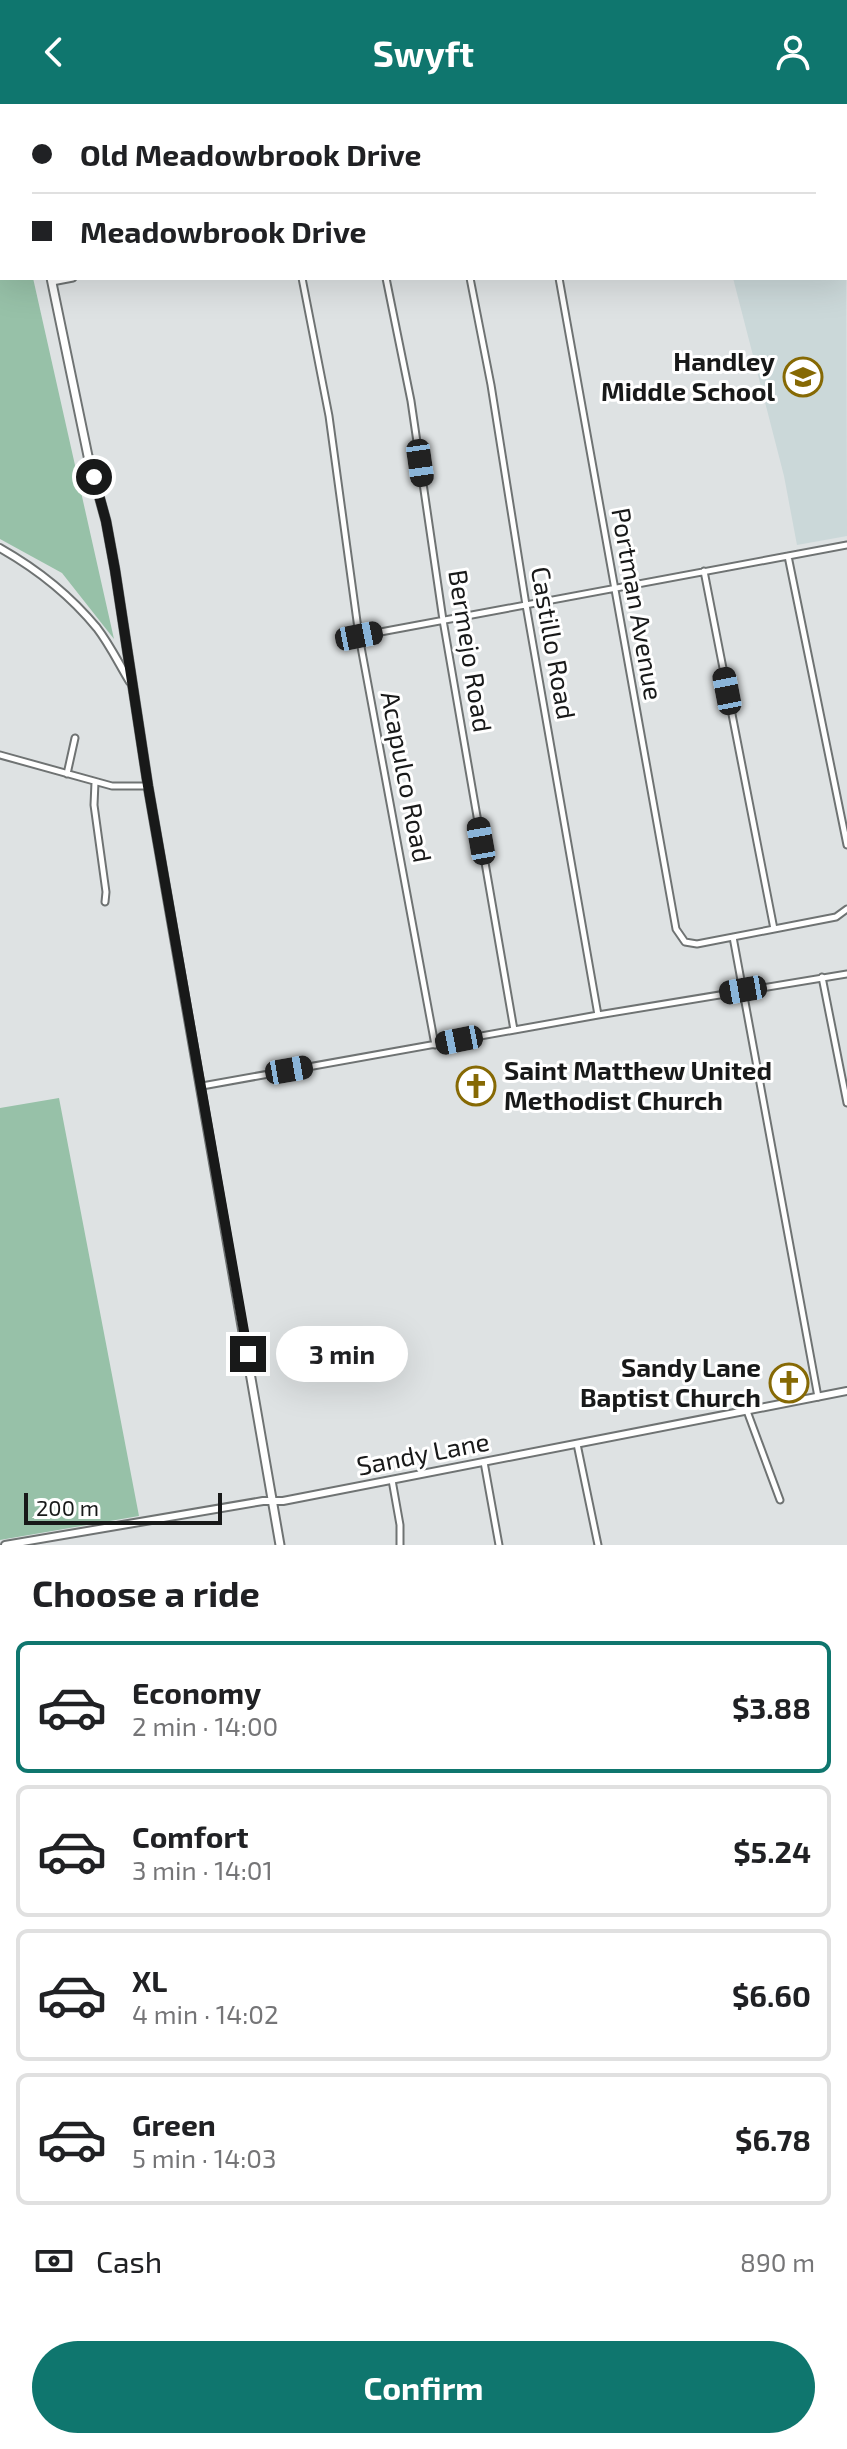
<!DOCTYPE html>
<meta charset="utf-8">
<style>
:root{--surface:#fff;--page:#f2f2f2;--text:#202124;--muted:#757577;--line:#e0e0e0;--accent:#0f766e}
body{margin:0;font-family:"Exo 2",sans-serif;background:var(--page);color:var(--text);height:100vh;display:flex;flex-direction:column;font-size:30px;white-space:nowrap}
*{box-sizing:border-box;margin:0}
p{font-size:26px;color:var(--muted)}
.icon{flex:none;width:44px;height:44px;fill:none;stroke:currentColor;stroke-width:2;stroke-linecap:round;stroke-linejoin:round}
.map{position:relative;height:1441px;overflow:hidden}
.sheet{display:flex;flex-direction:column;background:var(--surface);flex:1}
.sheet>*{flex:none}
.top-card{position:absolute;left:0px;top:0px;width:848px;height:176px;box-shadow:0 8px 32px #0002;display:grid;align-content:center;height:176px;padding:0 32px;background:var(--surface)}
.scale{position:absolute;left:24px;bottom:20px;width:198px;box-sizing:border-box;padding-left:8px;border:4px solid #181919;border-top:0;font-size:22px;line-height:28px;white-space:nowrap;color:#181919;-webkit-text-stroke:6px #fff;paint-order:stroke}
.end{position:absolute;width:36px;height:36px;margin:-18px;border:10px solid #181919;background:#fff;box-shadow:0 0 0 4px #fff}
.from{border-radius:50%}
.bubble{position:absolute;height:56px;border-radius:28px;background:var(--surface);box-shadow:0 8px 32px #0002;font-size:26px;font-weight:700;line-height:56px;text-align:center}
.car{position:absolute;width:24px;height:48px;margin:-24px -12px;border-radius:10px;box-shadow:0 0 6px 2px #0007;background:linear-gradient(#222 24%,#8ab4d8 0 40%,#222 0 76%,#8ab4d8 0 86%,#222 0)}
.top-card b{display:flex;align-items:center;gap:28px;height:76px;font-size:30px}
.top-card b+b{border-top:2px solid var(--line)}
.top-card i{width:20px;height:20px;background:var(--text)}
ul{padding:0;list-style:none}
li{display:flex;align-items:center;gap:24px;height:132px;margin:0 16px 12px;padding:0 16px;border:4px solid var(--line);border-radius:12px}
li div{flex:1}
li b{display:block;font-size:30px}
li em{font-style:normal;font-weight:700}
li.active{border-color:var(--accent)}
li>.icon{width:72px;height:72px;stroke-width:1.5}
h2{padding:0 32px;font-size:36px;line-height:96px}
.pay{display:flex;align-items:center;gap:20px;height:88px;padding:0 32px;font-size:30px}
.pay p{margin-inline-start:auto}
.primary-button{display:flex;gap:16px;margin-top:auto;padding:16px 32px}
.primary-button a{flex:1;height:92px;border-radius:48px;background:var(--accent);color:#fff;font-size:32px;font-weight:700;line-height:92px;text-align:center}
header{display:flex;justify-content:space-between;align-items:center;height:104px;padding:0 32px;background:var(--accent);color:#fff;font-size:36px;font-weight:700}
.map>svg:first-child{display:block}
.built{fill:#cbd8d9}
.green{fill:#97c1a8}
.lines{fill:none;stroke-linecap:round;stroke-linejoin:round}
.minor-casing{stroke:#6f7373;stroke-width:9}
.tertiary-casing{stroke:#6f7373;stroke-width:10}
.secondary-casing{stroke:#6f7373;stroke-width:11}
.minor{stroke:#fff;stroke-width:5}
.tertiary{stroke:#fff;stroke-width:6}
.secondary{stroke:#fff;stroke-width:7}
.route{stroke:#181919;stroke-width:10}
.labels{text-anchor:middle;stroke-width:6;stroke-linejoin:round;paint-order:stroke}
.poi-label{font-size:26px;font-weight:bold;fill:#181919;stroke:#fff;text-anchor:end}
.street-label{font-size:26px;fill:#181919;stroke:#fff}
</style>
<header><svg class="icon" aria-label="back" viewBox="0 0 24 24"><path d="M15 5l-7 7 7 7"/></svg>Swyft<svg class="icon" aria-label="person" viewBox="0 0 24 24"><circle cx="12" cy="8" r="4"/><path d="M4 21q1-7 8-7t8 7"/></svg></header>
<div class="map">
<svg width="847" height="1441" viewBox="0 0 847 1441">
<rect width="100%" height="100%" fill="#dee2e3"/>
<!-- built -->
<path class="built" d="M 846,89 L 847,432 L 797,441 L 784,372 L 733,174 L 846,174 Z"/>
<!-- green -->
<path class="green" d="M 0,26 L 2,35 L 2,174 L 33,174 L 114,535 L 62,469 L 0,435 Z
M 59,994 L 139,1412 L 0,1436 L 0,1004 Z"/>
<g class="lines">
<!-- minor casing -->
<g class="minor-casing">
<path id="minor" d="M 352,0 L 353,2
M 443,0 L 444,2
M 167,2 L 177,0
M 472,2 L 483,0
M 631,2 L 634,0
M 302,174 L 329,312 L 359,532 L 435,941
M 386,174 L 411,297 L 443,516 L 514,926
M 470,174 L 491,281 L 526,501 L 598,911
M 559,174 L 676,825 L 685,838 L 697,840 L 836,813 L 847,805
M 52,178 L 73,174
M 788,452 L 847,741
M 704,467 L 774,825
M 359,532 L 847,441
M 0,651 L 112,682 L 148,682
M 67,670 L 75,634
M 95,678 L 94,701 L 106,788 L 105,798
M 733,833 L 818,1293
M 822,873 L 847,999
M 202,982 L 598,911 L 847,870
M 747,1307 L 780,1396
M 577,1340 L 598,1441
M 484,1358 L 499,1441
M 392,1376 L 400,1421 L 400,1441"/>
</g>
<!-- tertiary casing -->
<g class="tertiary-casing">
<path id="tertiary" d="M 0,444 C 37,465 70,491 97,524 C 110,541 119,560 130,578
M 5,1441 L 263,1397 L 283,1397 L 847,1287"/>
</g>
<!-- secondary casing -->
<g class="secondary-casing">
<path id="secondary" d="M 15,0 L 15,2
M 51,174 L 88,352 L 106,417 L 115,466 L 148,682 L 280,1441"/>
</g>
<!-- minor -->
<use href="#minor" class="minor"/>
<!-- tertiary -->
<use href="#tertiary" class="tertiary"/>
<!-- secondary -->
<use href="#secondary" class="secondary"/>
</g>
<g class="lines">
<!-- route -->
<path class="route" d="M 94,373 L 106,417 L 115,466 L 148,682 L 248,1250"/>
</g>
<!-- icons -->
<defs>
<g id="school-ring" transform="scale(2)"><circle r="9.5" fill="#fff" stroke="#866904" stroke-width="1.5"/><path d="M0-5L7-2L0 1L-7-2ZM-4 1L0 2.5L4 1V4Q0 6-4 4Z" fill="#866904"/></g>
<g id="church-ring" transform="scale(2)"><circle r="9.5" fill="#fff" stroke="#866904" stroke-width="1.5"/><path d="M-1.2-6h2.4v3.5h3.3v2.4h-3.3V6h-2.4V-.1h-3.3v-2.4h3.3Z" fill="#866904"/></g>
</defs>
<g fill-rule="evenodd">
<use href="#school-ring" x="803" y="273"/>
<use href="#church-ring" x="476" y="982"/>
<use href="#church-ring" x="789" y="1279"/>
</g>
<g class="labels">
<!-- poi labels -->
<g class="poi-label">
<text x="775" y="267">Handley<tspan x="775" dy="30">Middle School</tspan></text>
<text x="504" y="976" text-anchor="start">Saint Matthew United<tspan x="504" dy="30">Methodist Church</tspan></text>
<text x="761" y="1273">Sandy Lane<tspan x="761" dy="30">Baptist Church</tspan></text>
</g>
<!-- street labels -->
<g class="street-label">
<text transform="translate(637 500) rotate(80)" y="9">Portman Avenue</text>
<text transform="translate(553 539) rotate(80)" y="9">Castillo Road</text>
<text transform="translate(470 547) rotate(81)" y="9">Bermejo Road</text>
<text transform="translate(406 673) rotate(79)" y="9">Acapulco Road</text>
<text transform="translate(423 1350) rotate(-11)" y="9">Sandy Lane</text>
</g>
</g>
</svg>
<div class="scale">200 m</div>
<i class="end from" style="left:94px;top:373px"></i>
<i class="end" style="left:248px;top:1250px"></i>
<div class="bubble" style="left:276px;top:1222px;width:132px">3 min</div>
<i class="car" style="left:420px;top:359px;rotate:172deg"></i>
<i class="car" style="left:359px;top:532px;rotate:79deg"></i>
<i class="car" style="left:727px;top:587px;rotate:349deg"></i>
<i class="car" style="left:481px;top:737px;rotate:350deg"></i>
<i class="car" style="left:743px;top:886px;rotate:260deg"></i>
<i class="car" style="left:459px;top:936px;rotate:259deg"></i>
<i class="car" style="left:289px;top:966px;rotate:80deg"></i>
<div class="top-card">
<b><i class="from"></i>Old Meadowbrook Drive</b>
<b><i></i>Meadowbrook Drive</b>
</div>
</div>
<section class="sheet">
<h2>Choose a ride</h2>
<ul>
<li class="active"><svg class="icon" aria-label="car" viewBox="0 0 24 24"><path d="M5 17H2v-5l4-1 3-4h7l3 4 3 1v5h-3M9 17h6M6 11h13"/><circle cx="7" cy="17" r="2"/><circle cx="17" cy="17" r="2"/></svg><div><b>Economy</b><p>2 min · 14:00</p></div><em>$3.88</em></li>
<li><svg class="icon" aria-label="car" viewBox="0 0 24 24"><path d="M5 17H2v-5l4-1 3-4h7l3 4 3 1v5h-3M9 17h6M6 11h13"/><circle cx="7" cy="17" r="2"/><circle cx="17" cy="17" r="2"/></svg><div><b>Comfort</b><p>3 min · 14:01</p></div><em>$5.24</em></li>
<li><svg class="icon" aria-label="car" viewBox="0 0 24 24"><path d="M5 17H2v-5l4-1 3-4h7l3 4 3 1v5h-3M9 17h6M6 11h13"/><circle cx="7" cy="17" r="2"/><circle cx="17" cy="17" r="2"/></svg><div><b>XL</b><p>4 min · 14:02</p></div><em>$6.60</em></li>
<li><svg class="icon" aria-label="car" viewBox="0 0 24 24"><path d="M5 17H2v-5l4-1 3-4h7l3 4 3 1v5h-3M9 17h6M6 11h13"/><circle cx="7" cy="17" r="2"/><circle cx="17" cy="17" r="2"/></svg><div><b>Green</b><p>5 min · 14:03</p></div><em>$6.78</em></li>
</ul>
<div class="pay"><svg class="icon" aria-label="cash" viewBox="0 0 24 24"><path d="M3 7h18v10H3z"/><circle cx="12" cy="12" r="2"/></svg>Cash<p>890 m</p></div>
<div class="primary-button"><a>Confirm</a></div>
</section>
